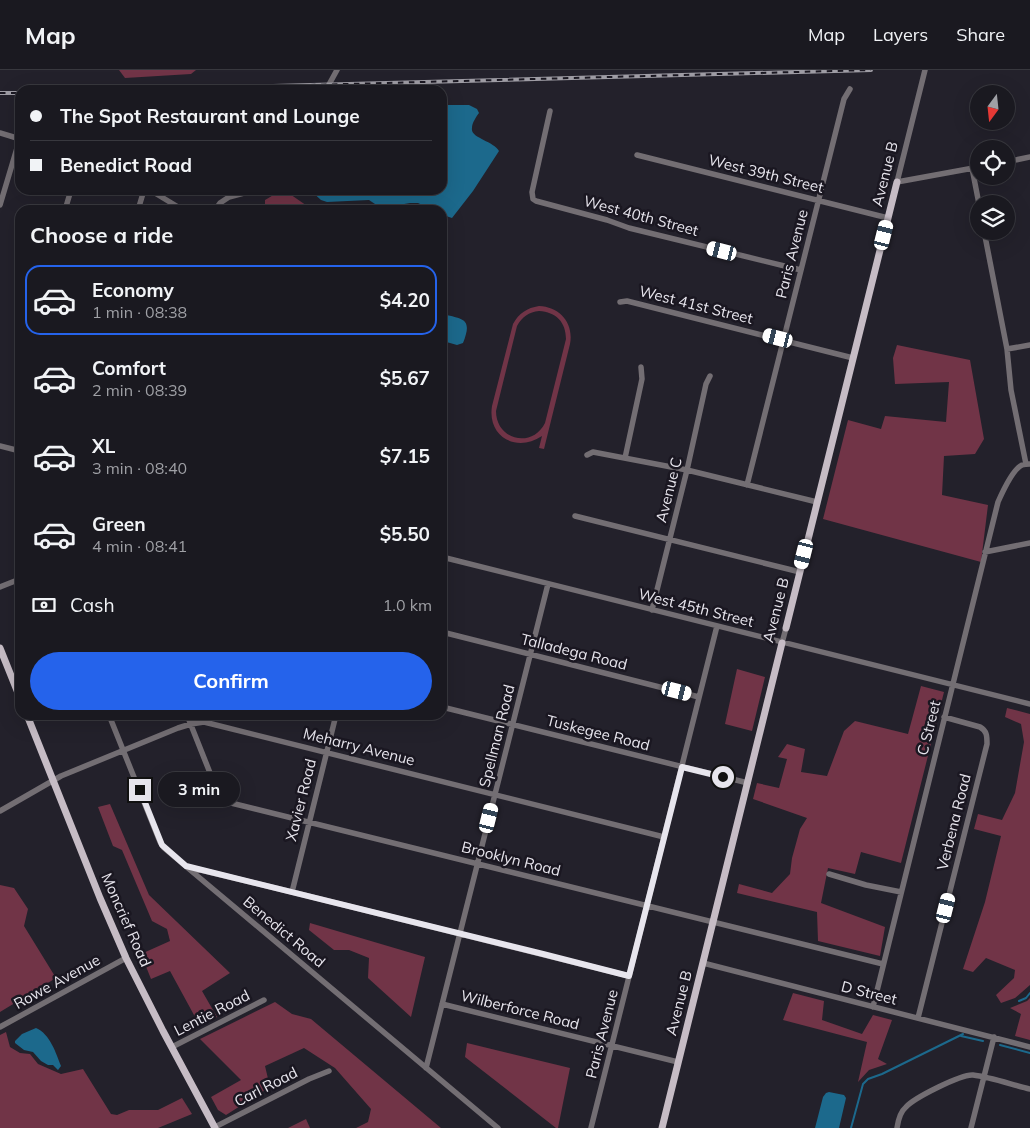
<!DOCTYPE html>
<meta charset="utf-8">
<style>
:root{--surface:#1a1920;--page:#232229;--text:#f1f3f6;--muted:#9fa0a5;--line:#38383e;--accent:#2563eb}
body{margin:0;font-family:Mulish,sans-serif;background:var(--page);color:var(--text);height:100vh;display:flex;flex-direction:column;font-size:19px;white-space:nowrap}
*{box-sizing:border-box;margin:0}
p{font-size:16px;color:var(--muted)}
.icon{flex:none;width:28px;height:28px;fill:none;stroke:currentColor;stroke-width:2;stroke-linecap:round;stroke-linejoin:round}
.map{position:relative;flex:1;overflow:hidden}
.details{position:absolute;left:15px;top:135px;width:432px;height:515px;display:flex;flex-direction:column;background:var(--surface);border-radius:15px;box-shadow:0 5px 20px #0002,0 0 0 1px var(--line)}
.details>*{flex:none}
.hud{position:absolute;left:15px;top:15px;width:432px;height:110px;border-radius:15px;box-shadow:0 5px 20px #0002,0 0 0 1px var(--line);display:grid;align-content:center;height:110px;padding:0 15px;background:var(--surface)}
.needle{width:32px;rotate:195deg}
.controls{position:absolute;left:970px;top:15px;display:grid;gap:10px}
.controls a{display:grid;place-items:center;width:45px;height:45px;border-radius:50%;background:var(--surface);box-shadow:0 5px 20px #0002,0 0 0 1px var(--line);font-size:25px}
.end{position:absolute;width:22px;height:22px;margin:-11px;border:6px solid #e7e5ed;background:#111;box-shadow:0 0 0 2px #111}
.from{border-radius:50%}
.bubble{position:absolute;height:35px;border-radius:18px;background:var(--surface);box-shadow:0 5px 20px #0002,0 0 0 1px var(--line);font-size:16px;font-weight:700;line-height:35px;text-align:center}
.car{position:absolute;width:15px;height:30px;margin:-15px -8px;border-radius:6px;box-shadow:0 0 4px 1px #0007;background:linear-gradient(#fff 24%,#345 0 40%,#fff 0 76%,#345 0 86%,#fff 0)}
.hud b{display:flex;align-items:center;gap:18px;height:48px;font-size:19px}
.hud b+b{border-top:1px solid var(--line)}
.hud i{width:12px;height:12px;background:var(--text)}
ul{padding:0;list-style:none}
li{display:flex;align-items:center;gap:15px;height:70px;margin:0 10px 8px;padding:0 5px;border:2px solid transparent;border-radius:15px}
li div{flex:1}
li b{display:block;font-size:19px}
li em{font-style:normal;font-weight:700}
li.selected{border-color:var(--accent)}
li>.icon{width:45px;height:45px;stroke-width:1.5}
h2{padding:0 15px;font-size:22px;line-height:60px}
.pay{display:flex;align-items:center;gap:12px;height:55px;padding:0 15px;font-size:19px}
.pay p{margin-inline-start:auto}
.button{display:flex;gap:10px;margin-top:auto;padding:10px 15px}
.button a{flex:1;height:58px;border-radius:30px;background:var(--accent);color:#fff;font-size:20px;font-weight:700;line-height:58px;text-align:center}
header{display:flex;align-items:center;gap:30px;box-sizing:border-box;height:70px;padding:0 25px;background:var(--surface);border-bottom:1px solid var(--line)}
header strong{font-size:24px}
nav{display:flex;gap:28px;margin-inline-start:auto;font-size:18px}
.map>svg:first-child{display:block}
.green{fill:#713447;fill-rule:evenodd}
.water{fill:#1c698c}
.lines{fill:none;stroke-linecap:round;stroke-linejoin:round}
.stream{stroke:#1c698c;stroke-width:2}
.minor{stroke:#736e73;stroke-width:5.5}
.major{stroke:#c6bcc5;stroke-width:7}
.rail-casing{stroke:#9e9ca4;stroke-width:4}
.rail{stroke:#1a1721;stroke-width:2;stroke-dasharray:5.5;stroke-linecap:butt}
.route{stroke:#e7e5ed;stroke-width:6}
.labels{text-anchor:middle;stroke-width:5;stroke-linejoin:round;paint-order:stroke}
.street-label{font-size:15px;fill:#e7e5ed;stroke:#1a1721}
</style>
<header>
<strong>Map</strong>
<nav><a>Map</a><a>Layers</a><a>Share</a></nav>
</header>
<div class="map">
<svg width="1030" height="1058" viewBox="0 0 1030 1058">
<rect width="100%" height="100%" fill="#23212b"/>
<!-- green -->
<path class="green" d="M 119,0 L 196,0 L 191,4 L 125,8 Z
M 282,120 L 284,120 L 313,140 L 265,140 L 265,130 Z
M 539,236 C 560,237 574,253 570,274 L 544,379 L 539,378 L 542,366 C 517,383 487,367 492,336 L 513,254 C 519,243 527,238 539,236 ZM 539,241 C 556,242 566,252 566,269 L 545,353 C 532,379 496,370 496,341 L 517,256 C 522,247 529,242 539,241 Z
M 897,275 L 970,290 L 984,369 L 975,384 L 944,386 L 942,425 L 988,435 L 981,492 L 823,449 L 848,350 L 881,359 L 885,346 L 946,352 L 949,312 L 895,314 L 893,288 Z
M 737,599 L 765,607 L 752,661 L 725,654 Z
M 921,616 L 944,622 L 901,793 L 861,782 L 855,804 L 828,798 L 821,833 L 885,857 L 880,886 L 818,871 L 817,842 L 737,823 L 739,814 L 772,823 L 790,804 L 792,788 L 800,759 L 807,748 L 753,729 L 757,713 L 779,718 L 787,689 L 778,687 L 787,674 L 805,679 L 801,702 L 827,706 L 844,661 L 855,651 L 908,664 Z
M 1007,638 L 1030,644 L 1030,915 L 1015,928 L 1001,933 L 996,925 L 1014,908 L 1015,900 L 986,888 L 973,902 L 963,899 L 985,832 L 1001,766 L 974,759 L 978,744 L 1002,750 L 1015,723 L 1024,672 L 1021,654 L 1005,647 Z
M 110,734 L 149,825 L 230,903 L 202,921 L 217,947 L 200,956 L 170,901 L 151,909 L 141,884 L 170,871 L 167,859 L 152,851 L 122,780 L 113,776 L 98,737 Z
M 0,815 L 14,818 L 28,839 L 24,856 L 56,908 L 0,942 Z
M 310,853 L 425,887 L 411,947 L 368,908 L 369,888 L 349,880 L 334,880 L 309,860 Z
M 793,923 L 824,931 L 822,950 L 862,964 L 873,945 L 892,950 L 878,989 L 887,994 L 869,1000 L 858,1012 L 867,972 L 783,950 Z
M 1030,928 L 1030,970 L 1015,966 L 1021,944 L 1010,938 L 1027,931 Z
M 275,932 L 292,944 L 311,949 L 441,1058 L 356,1058 L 368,1052 L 371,1039 L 335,998 L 304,978 L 265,996 L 270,1017 L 226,1045 L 218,1040 L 211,1027 L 241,1010 L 200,969 Z
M 6,962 L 10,977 L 20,983 L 30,984 L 38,994 L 61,1004 L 83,999 L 111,1044 L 117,1045 L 129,1040 L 158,1040 L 182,1028 L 192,1044 L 158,1058 L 0,1058 L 0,965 Z
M 467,973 L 570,998 L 558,1058 L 556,1058 L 465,987 Z
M 306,1049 L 310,1058 L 288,1058 Z"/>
<!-- water -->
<path class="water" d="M 443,35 L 469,35 L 477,39 L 479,43 C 476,47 472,53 472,58 C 470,68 494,71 499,81 L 473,121 L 452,148 L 443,145 L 442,140 L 433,140 L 418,133 L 410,133 L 381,138 L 369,130 L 327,132 L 321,130 L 310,120 L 442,120 Z
M 442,244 C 463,249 473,248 463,273 L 457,275 L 443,271 Z
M 36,958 C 50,964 56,983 61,996 L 58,1000 L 53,995 L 48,995 L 41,991 L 33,982 L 24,980 L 15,973 L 15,971 L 22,964 Z
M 829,1022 L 844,1025 L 846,1028 L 839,1058 L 815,1058 L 823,1027 L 826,1023 Z"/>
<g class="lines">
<!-- stream -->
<path class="stream" d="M 1019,931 L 1026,928 L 1030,923
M 961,966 L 983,971
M 1000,975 L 1030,983
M 851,1058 L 863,1014 L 868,1009 L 882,1004 L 963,964"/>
<!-- minor -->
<path class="minor" d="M 925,0 L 897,112 L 979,97
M 326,20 L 337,0
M 550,41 L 532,122 L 533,129 L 536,131 L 607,150 L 629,158 L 801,200
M 0,63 L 20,69
M 637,85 L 888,148
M 1006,92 L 1030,87
M 972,98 L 979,134
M 150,120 L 183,140
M 0,135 L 20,68
M 65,140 L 71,120
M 138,140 L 144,120
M 215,140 L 220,133 L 229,127 L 256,120
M 984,161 L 1007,279 L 1011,320 L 1026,394
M 620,232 L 627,231 L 853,288
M 1007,279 L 1030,275
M 20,292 L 20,295
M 0,376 L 20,381
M 587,385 L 593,382 L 687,400 L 817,432
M 625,388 L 642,309 L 641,297
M 747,415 L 844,29 L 850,19
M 575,446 L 800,502
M 985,482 L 1030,473
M 442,487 L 1030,634
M 0,517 L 20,509
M 652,540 L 687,400 L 706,314 L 710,306
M 442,562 L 699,627
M 782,573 L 786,558
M 442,637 L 748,713
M 109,645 L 160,772 L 164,778 L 498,1058
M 187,645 L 218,723 L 223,729 L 227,732 L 883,894
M 0,741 L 61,706 L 178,658 L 191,654 L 204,652 L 664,767
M 188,797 L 292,822 L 629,906
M 829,804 L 866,815 L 901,822
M 292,822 L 336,645
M 703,893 L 1030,977
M 442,934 L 678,992
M 873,937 L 998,432 C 1002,423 1013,399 1022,395 C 1025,394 1027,394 1030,394
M 918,948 L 987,674 C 987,666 987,661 980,657 L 944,647
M 0,957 L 126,888
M 172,977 L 264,930
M 426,998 L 548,514
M 215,1057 L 309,1009 L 329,1001
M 591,1058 L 717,556
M 897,1058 C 898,1051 900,1042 906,1037 C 914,1028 961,1004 973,1005 C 990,1007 1013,1015 1030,1019
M 971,1058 L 994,967"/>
<!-- major -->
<path class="major" d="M 786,558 L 897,112
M 0,578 L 20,628
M 27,645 L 100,828 L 126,888 L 163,961 L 215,1058
M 662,1058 L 782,573"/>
<!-- rail casing -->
<g class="rail-casing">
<path id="rail" d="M 123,20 L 871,0
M 0,23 L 20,23"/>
</g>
<!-- rail -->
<use href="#rail" class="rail"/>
</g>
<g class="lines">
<!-- route -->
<path class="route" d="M 140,720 L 162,775 L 186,796 L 543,884 L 629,906 L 682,697 L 723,707"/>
</g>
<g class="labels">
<!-- street labels -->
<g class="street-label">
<text transform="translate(766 104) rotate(14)" y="5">West 39th Street</text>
<text transform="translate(885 104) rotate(-76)" y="5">Avenue B</text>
<text transform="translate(641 146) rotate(15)" y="5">West 40th Street</text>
<text transform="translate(792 184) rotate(-76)" y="5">Paris Avenue</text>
<text transform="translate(696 235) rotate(14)" y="5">West 41st Street</text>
<text transform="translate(669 420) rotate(-76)" y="5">Avenue C</text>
<text transform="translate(696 538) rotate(14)" y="5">West 45th Street</text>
<text transform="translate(776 540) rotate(-76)" y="5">Avenue B</text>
<text transform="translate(574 582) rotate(14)" y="5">Talladega Road</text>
<text transform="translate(929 658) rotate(-76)" y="5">C Street</text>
<text transform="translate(598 663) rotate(14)" y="5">Tuskegee Road</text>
<text transform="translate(497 666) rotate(-76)" y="5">Spellman Road</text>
<text transform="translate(359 677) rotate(14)" y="5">Meharry Avenue</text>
<text transform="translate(301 730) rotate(-76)" y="5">Xavier Road</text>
<text transform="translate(954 752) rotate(-76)" y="5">Verbena Road</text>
<text transform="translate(511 789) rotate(14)" y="5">Brooklyn Road</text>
<text transform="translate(126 850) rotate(66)" y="5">Moncrief Road</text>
<text transform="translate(284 862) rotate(40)" y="5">Benedict Road</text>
<text transform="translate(57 912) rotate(-29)" y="5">Rowe Avenue</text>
<text transform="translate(869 923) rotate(14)" y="5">D Street</text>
<text transform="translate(679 933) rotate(-76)" y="5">Avenue B</text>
<text transform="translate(520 940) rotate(14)" y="5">Wilberforce Road</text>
<text transform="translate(212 943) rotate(-27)" y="5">Lentie Road</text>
<text transform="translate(602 964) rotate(-76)" y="5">Paris Avenue</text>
<text transform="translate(266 1017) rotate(-27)" y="5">Carl Road</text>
</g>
</g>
</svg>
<div class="controls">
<a><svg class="needle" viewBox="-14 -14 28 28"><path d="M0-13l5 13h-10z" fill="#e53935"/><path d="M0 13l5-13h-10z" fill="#9fa0a5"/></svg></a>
<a><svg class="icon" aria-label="locate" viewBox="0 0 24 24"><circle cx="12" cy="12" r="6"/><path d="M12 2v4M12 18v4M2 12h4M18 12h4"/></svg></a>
<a><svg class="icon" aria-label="layers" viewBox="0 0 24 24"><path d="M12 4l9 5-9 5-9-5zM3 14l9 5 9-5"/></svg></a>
</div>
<i class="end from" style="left:723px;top:707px"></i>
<i class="end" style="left:140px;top:720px"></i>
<div class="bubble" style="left:158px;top:702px;width:82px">3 min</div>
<i class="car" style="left:884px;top:165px;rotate:14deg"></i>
<i class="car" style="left:722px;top:181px;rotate:284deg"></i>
<i class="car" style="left:778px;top:268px;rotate:284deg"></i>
<i class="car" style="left:804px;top:484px;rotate:194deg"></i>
<i class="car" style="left:677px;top:621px;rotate:104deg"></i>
<i class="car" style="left:489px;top:748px;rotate:14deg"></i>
<i class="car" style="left:946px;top:838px;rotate:14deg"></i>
<div class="hud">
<b><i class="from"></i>The Spot Restaurant and Lounge</b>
<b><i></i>Benedict Road</b>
</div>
<section class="details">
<h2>Choose a ride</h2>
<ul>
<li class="selected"><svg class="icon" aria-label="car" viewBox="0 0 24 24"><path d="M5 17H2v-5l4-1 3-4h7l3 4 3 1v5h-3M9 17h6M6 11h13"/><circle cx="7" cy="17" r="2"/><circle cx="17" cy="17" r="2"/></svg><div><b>Economy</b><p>1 min · 08:38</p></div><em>$4.20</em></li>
<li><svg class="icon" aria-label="car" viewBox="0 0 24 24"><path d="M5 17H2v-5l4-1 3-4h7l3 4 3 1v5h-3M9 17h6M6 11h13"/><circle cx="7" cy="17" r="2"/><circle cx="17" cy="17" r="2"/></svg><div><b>Comfort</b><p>2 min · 08:39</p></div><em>$5.67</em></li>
<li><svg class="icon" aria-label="car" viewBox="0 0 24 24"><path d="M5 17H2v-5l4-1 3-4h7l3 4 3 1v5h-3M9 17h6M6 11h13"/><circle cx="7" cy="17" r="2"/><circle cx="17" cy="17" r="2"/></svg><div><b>XL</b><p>3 min · 08:40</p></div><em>$7.15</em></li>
<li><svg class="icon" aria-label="car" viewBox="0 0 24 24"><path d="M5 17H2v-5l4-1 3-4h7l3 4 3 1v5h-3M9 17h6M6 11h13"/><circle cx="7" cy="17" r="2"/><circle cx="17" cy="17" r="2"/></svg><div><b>Green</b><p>4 min · 08:41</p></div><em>$5.50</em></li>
</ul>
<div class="pay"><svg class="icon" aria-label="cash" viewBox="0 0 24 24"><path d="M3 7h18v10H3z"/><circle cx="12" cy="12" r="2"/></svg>Cash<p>1.0 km</p></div>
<div class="button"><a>Confirm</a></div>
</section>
</div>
